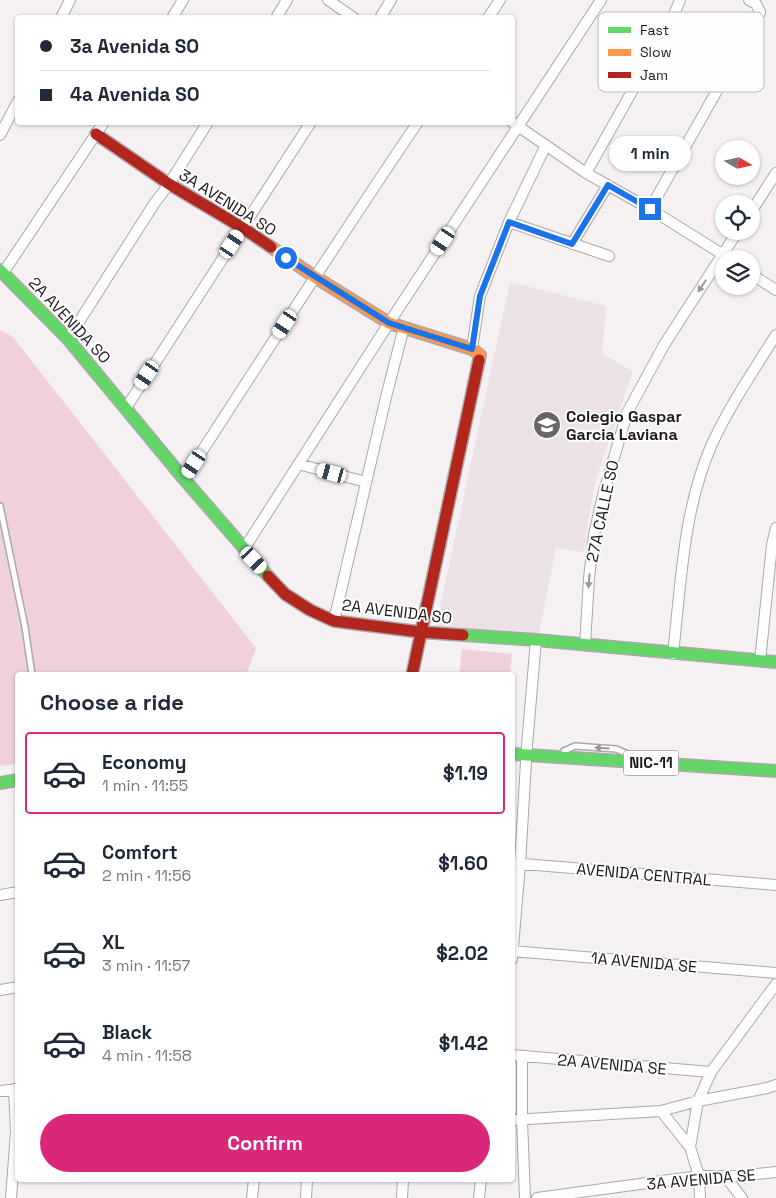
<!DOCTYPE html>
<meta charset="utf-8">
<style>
:root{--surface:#fff;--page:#f2f2f3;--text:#1f2937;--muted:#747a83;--line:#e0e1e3;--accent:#db2777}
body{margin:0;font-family:"Space Grotesk",sans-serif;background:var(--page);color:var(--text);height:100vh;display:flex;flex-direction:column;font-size:19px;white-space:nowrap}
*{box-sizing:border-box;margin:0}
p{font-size:16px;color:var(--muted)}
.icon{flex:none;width:28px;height:28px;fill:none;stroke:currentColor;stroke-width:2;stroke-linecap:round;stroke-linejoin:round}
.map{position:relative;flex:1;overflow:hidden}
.side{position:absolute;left:15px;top:672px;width:500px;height:510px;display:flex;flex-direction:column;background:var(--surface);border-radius:5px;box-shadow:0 1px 4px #0004}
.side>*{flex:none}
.top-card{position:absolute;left:15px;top:15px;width:500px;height:110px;border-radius:5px;box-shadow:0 1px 4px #0004;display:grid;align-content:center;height:110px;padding:0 25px;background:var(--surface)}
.needle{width:32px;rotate:99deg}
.fabs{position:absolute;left:715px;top:140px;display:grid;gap:10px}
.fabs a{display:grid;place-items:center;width:45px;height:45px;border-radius:50%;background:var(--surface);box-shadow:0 1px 4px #0004;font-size:25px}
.end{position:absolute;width:22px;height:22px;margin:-11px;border:6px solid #1a73e8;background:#fff;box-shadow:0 0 0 2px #fff}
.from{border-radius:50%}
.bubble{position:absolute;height:35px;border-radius:18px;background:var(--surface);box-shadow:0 1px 4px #0004;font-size:16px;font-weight:600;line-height:35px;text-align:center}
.car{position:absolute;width:15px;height:30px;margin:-15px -8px;border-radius:6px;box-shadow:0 0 4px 1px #0007;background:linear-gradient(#fff 24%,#345 0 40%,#fff 0 76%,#345 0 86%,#fff 0)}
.top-card b{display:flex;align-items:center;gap:18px;height:48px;font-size:19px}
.top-card b+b{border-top:1px solid var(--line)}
.top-card i{width:12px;height:12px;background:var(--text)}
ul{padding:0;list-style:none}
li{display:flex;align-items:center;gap:15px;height:82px;margin:0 10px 8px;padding:0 15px;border:2px solid transparent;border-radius:5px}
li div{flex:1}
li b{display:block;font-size:19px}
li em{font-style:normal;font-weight:600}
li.current{border-color:var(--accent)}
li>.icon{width:45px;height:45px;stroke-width:1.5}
h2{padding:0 25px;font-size:22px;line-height:60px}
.action{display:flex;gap:10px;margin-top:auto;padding:10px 25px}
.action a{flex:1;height:58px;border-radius:30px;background:var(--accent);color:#fff;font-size:20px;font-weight:600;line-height:58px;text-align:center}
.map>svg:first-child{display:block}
.built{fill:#ece1e4}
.green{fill:#f0d0da}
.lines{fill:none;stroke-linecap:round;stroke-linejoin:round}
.lane-casing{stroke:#aca8aa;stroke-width:8}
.street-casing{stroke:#aca8aa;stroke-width:12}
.fast-casing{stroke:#aca8aa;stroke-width:14}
.slow-casing{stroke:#aca8aa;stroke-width:14}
.jam-casing{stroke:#aca8aa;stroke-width:14}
.lane{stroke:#fefdfd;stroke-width:5}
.street{stroke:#fefdfd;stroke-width:10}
.fast{stroke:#63d668;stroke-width:11}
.slow{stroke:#ff974d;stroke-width:11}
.jam{stroke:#b3261e;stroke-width:11}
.oneway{fill:#999797}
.route{stroke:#1a73e8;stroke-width:6}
.labels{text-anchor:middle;stroke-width:4;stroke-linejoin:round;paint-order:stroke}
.shield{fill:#fefefe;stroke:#605e5f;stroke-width:1}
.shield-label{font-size:15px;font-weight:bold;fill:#1d1a1b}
.street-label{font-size:16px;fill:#1d1a1b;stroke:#fefefe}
.poi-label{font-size:16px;font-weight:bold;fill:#1d1a1b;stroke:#fefefe;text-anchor:start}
.key{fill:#fefefe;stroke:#bababa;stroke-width:1}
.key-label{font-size:14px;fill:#1d1a1b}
</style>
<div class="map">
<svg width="776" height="1198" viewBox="0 0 776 1198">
<rect width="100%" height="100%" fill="#f5f0f2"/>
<!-- built -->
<path class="built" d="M 510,282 L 606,306 L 602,354 L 633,371 L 596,479 L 589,516 L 584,552 L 556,548 L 538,637 L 436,626 Z"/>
<!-- green -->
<path class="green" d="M 0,330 L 13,337 L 256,648 L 246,675 L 18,675 L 17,764 L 0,766 Z
M 462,649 L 512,654 L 510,675 L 459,675 Z"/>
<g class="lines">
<!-- lane casing -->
<g class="lane-casing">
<path id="lane" d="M 0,506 L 25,627 L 32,675
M 564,751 L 575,746 L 616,749 L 628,754"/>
</g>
<!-- street casing -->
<g class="street-casing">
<path id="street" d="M 328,0 L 354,18
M 61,18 L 70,0
M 172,18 L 183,0
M 276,18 L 287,0
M 380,18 L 391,0
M 488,18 L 500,0
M 512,122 L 586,173 L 650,209 L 727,257
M 0,135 L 18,101
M 586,173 L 670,24 L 680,0
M 650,209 L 757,20 L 760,12 L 756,4 L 749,0
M 751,212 L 776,173
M 509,222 L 609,256
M 572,244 L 608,185
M 3,273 L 104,122
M 751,274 L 776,290
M 68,339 L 154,204 L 169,184 L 208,122
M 472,349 L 480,296 L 509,222 L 546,145
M 126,408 L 311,122
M 298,464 L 366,482
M 184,479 C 261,360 338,240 418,122
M 244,549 L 389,323 L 601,0
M 334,621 L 386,397 L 404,327
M 585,645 L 589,578 L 594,535 L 602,499 L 627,413 L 664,345 L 691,303 L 738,231
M 673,654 C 681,584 683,509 712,444 C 730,405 754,370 776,335
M 760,661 L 772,545 L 776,528
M 512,863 L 776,885
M 0,895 L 18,892
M 512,951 L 776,973
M 512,959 L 520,864 L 527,745 L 536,640
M 0,990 L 18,987
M 512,1055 L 711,1072
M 522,1056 L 522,1120 L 525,1198
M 0,1091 L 18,1089
M 661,1111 L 690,1147
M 512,1120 L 661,1111 L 698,1101 L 767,1088 L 776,1085
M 725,1176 L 742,1198
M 11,1198 L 16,1132 L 14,1089
M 252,1198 L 254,1180
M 306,1198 L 307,1180
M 402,1198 L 403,1180
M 479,1198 L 481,1180
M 537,1198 L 699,1176 L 737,1176 L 776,1172
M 700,1198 L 699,1176 L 690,1147 L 698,1101 L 711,1072 L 776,984"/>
</g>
<!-- fast casing -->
<g class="fast-casing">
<path id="fast" d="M 0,270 L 68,339 L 184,479 L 268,576
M 463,635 L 536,640 L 776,662
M 512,754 L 776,771
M 0,783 L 18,780"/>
</g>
<!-- slow casing -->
<g class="slow-casing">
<path id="slow" d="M 271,247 L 315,277 L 389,323 L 472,349 L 480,355 L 479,360"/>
</g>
<!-- jam casing -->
<g class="jam-casing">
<path id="jam" d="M 96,134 L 169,184 L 243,228 L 271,247
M 268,576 L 285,594 L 310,610 L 334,621 L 420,632 L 463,635
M 412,675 L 479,360"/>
</g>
<!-- lane -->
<use href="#lane" class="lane"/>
<!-- street -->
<use href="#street" class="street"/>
<!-- fast -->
<use href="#fast" class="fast"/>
<!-- slow -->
<use href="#slow" class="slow"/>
<!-- jam -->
<use href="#jam" class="jam"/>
</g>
<!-- one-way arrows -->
<defs><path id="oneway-solid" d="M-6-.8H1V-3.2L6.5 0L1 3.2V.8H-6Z" transform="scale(1.25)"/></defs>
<g class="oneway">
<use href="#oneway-solid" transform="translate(702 286) rotate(124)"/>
<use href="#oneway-solid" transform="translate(589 581) rotate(95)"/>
<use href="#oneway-solid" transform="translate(602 748) rotate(-176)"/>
</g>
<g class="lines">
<!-- route -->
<path class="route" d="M 286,258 L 389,323 L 472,349 L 480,296 L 509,222 L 572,244 L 608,185 L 650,209"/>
</g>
<!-- icons -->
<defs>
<g id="university-disc" transform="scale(1.4375)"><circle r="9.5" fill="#696566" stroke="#fefefe"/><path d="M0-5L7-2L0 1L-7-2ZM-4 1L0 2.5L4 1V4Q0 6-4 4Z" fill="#fff"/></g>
</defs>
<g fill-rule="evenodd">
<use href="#university-disc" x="547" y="425"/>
</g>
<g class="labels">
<!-- shield labels -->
<rect class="shield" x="623.5" y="750.5" width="55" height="25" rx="4"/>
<g class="shield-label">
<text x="651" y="768">NIC-11</text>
</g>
<!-- street labels -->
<g class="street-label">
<text transform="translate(228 202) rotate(32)" y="6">3A AVENIDA SO</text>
<text transform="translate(70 320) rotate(47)" y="6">2A AVENIDA SO</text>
<text transform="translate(602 511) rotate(-78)" y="6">27A CALLE SO</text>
<text transform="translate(397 611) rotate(7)" y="6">2A AVENIDA SO</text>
<text transform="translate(644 874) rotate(5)" y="6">AVENIDA CENTRAL</text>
<text transform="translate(644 962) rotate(5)" y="6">1A AVENIDA SE</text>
<text transform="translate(612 1064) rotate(5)" y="6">2A AVENIDA SE</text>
<text transform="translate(701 1179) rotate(-5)" y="6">3A AVENIDA SE</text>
</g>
<!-- poi labels -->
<g class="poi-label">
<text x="566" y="422">Colegio Gaspar<tspan x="566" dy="18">Garcia Laviana</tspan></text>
</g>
</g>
<!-- legend -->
<rect x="598" y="12" width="166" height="80" rx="8" class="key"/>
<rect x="608" y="27" width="23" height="6" fill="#63d668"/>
<rect x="608" y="49" width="23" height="7" fill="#ff974d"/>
<rect x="608" y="72" width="23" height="6" fill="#b3261e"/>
<g class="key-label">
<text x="640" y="35">Fast</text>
<text x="640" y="57">Slow</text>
<text x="640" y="80">Jam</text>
</g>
</svg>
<div class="fabs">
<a><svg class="needle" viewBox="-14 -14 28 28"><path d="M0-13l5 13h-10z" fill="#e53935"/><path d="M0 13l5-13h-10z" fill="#747a83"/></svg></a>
<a><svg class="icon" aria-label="locate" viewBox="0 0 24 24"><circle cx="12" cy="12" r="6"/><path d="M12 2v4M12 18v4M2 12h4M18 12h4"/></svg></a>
<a><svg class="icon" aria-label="layers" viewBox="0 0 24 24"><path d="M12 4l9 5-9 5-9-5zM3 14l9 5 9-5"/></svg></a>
</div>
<i class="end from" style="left:286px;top:258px"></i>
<i class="end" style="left:650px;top:209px"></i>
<div class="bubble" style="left:609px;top:136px;width:82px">1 min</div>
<i class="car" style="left:443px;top:241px;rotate:214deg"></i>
<i class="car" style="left:232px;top:244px;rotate:33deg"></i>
<i class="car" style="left:285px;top:324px;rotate:213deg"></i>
<i class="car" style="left:147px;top:375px;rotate:213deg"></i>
<i class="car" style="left:194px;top:464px;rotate:213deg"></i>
<i class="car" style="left:332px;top:473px;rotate:285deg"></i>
<i class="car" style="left:254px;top:560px;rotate:137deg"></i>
<div class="top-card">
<b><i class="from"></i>3a Avenida SO</b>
<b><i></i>4a Avenida SO</b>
</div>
<section class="side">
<h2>Choose a ride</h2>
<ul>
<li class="current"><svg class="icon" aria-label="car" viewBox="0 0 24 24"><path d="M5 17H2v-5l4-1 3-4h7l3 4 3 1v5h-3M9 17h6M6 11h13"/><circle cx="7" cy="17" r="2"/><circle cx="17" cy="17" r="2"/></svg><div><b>Economy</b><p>1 min · 11:55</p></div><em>$1.19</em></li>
<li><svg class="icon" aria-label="car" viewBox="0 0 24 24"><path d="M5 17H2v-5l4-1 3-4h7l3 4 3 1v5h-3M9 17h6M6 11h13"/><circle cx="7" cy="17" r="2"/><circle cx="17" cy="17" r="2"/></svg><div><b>Comfort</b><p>2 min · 11:56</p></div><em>$1.60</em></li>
<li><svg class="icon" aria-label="car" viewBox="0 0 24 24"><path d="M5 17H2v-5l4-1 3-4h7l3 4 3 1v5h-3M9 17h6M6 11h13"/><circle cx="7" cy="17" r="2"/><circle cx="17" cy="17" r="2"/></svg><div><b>XL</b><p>3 min · 11:57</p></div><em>$2.02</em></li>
<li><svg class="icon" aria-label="car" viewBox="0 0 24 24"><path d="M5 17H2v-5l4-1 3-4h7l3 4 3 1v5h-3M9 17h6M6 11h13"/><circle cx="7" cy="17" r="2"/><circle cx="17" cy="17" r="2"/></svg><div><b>Black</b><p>4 min · 11:58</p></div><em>$1.42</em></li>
</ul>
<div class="action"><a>Confirm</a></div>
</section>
</div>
